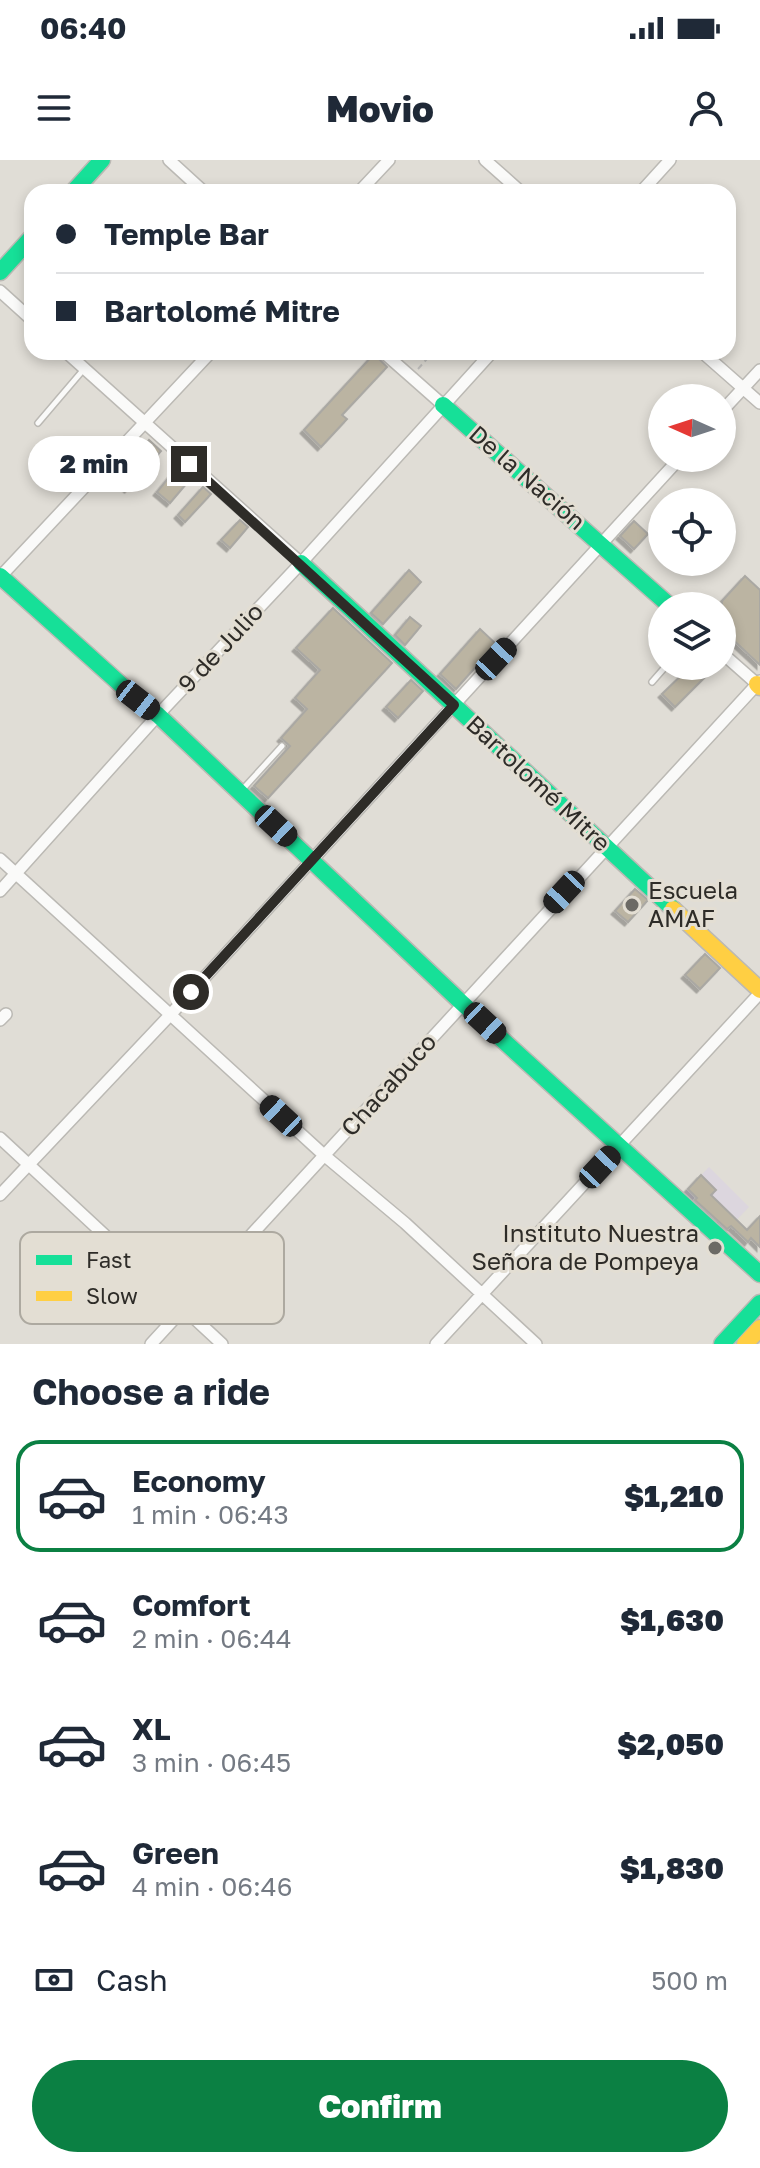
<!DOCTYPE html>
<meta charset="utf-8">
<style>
:root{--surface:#fff;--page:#f6f6f7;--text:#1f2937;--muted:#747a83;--line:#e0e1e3;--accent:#0b8043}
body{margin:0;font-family:"Golos Text",sans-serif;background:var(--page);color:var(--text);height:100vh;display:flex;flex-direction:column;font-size:30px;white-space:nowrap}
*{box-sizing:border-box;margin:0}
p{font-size:26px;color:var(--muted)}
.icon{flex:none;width:44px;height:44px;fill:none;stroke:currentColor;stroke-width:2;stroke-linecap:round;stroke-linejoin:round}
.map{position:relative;height:1184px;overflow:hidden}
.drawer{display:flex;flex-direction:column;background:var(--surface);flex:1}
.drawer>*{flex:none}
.guide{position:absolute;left:24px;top:24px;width:712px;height:176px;border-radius:24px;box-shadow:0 4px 12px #0003;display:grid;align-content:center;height:176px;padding:0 32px;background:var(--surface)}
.needle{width:52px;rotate:273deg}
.buttons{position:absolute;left:648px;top:224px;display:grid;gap:16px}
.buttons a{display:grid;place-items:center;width:88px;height:88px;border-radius:50%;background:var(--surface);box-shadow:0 4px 12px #0003;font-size:40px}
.end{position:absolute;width:36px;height:36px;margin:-18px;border:10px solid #2e2c28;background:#fff;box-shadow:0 0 0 4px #fff}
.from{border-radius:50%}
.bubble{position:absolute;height:56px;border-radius:28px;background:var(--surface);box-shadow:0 4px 12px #0003;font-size:26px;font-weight:800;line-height:56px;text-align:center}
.car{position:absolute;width:24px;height:48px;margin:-24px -12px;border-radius:10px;box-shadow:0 0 6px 2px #0007;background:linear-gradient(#222 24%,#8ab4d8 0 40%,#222 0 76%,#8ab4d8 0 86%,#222 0)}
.guide b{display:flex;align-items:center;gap:28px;height:76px;font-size:30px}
.guide b+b{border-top:2px solid var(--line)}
.guide i{width:20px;height:20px;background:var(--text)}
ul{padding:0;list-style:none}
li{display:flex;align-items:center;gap:24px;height:112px;margin:0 16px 12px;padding:0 16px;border:4px solid transparent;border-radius:24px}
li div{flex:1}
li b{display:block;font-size:30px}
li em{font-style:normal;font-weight:800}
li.current{border-color:var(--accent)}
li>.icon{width:72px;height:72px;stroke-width:1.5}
h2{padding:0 32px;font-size:36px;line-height:96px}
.pay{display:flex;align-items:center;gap:20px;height:88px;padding:0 32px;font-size:30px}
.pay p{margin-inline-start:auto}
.action{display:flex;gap:16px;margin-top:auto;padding:16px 32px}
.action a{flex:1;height:92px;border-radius:48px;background:var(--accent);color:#fff;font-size:32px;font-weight:800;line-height:92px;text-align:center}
.status{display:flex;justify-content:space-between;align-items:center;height:56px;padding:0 40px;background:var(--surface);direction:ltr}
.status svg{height:22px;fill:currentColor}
header{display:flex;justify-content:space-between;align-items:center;height:104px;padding:0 32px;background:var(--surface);font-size:36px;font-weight:800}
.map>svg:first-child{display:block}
.education{fill:#dcd6de}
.building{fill:#bbb4a2;stroke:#aaa8a3;stroke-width:2;filter:url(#shadow)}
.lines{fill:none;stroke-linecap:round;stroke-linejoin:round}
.lane-casing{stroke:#bbb9b4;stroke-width:8}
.street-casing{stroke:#bbb9b4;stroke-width:14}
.fast-casing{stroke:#bbb9b4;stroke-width:19}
.slow-casing{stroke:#bbb9b4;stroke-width:19}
.path{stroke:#bebdbb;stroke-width:2;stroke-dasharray:6 4;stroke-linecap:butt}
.lane{stroke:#fafaf9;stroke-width:5}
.street{stroke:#fafaf9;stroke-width:11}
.fast{stroke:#16e098;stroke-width:16}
.slow{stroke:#ffcf43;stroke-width:16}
.route{stroke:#2e2c28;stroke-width:10}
.poi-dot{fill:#6c6a65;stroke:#e3ded3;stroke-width:3}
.labels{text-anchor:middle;stroke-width:6;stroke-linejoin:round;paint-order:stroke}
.street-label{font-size:24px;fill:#2e2c28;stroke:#e3ded3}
.poi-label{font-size:24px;fill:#2e2c28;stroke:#e3ded3;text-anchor:start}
.key{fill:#e3ded3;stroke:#ada9a0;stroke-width:2}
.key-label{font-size:22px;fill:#2e2c28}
</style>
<div class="status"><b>06:40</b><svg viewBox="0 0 49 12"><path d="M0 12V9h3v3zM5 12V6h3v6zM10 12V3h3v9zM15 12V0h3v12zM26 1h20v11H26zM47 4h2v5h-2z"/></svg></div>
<header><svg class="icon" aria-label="menu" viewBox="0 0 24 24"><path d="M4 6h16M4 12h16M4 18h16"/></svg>Movio<svg class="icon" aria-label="person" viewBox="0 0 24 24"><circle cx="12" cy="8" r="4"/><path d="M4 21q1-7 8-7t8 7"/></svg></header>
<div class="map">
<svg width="760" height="1184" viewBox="0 0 760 1184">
<defs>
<filter id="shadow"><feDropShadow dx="-3.5" dy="3.5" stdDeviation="0" flood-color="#0004"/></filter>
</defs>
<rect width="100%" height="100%" fill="#e0ddd6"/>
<!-- education -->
<path class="education" d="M 709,1007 L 749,1047 L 724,1073 L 684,1033 Z"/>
<!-- building -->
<path class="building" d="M 374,194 L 387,207 L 342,255 L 347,259 L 321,287 L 304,270 Z
M 149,280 L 161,291 L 128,329 L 111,313 L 139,282 L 144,286 Z
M 179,305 L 192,317 L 170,343 L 157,332 Z
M 203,327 L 211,334 L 185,362 L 178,355 Z
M 240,360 L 248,367 L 230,388 L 221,380 Z
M 634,361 L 648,374 L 634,389 L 620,376 Z
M 409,410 L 421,422 L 383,464 L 371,453 Z
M 745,416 L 760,430 L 760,505 L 728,475 L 722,483 L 722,441 Z
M 333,448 L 392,503 L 268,638 L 254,626 L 290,586 L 281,578 L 307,549 L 295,538 L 320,510 L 296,488 Z
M 410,457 L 421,466 L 405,485 L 395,475 Z
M 480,469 L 496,484 L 456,529 L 440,514 Z
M 691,506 L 716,506 L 675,547 L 662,534 Z
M 411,520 L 423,531 L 398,558 L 386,547 Z
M 635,729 L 648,740 L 628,762 L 615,751 Z
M 705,794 L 720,808 L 700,829 L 685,815 Z
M 701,1015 L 716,1030 L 711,1035 L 747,1070 L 760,1056 L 760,1087 L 751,1078 L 748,1082 L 731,1066 L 727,1069 L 695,1040 L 697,1038 L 688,1029 Z"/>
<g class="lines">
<!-- lane casing -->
<g class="lane-casing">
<path id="lane" d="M 38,263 L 84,209
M 652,522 L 666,506
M 242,630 L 282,586"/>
</g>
<!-- street casing -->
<g class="street-casing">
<path id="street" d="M 169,0 L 204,32
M 485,0 L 521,32
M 359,32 L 389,0
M 641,32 L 670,0
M 0,131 L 32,160
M 66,192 L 301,403
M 383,192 L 443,245
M 702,192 L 760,243
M 722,251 L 760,210
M 0,417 L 211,192
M 722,493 L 757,524
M 0,699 L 325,996 L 405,1063 L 536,1184
M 0,731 L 158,555 L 301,403 L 492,192
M 0,860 L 6,854
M 0,978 L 222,1184
M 0,1035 L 171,854 L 680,298
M 151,1184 L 760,521
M 436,1184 L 760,833"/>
</g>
<!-- fast casing -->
<g class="fast-casing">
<path id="fast" d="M 73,32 L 102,0
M 0,112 L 32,77
M 443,245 L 670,446
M 301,403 L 673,749
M 0,416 L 138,540 L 158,555 L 462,843 L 760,1114
M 722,1184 L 760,1143"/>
</g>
<!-- slow casing -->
<g class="slow-casing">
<path id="slow" d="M 757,524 L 760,527
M 673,749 L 760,830
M 745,1184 L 760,1168"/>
</g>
<!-- path -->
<path class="path" d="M 418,209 L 433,192"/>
<!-- lane -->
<use href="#lane" class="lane"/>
<!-- street -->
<use href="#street" class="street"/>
<!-- fast -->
<use href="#fast" class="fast"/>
<!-- slow -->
<use href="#slow" class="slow"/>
</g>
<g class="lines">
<!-- route -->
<path class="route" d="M 189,304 L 454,545 L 191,832"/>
</g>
<!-- markers -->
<g class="poi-dot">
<circle cx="632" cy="745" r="8"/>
<circle cx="715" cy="1088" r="8"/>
</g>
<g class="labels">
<!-- street labels -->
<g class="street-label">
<text transform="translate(527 318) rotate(41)" y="8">De la Nación</text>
<text transform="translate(221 488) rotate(-47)" y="8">9 de Julio</text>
<text transform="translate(538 624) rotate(43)" y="8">Bartolomé Mitre</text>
<text transform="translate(389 925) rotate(-48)" y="8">Chacabuco</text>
</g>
<!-- poi labels -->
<g class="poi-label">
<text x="648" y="739">Escuela<tspan x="648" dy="28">AMAF</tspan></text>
<text x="699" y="1082" text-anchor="end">Instituto Nuestra<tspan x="699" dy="28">Señora de Pompeya</tspan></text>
</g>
</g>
<!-- legend -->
<rect x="20" y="1072" width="264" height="92" rx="12" class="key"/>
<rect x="36" y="1095" width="36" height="10" fill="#16e098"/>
<rect x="36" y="1131" width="36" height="10" fill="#ffcf43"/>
<g class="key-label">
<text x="86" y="1108">Fast</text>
<text x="86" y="1144">Slow</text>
</g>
</svg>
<div class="buttons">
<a><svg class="needle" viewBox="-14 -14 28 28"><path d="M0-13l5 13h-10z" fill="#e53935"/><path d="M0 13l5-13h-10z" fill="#747a83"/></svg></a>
<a><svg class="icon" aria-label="locate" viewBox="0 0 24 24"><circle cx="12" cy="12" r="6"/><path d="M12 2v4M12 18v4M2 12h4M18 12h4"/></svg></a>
<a><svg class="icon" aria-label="layers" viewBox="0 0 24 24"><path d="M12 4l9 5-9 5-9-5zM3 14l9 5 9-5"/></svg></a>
</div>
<i class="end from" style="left:191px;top:832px"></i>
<i class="end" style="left:189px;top:304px"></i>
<div class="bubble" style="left:28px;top:276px;width:132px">2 min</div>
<i class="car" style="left:496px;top:499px;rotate:43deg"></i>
<i class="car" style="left:138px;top:540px;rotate:128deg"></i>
<i class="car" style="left:276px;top:666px;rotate:133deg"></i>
<i class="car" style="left:564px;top:732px;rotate:223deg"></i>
<i class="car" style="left:485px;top:863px;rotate:133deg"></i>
<i class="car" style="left:281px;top:956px;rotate:313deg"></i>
<i class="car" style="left:600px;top:1007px;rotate:43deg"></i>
<div class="guide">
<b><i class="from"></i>Temple Bar</b>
<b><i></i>Bartolomé Mitre</b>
</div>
</div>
<section class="drawer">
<h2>Choose a ride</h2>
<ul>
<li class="current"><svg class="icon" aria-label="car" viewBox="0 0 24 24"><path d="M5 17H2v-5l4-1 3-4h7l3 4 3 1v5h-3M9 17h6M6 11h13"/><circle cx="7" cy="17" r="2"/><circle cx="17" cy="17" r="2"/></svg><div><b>Economy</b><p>1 min · 06:43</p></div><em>$1,210</em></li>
<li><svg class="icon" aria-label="car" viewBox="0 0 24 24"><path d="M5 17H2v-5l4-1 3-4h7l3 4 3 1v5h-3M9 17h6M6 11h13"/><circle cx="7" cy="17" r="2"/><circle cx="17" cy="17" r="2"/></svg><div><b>Comfort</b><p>2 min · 06:44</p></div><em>$1,630</em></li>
<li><svg class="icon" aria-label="car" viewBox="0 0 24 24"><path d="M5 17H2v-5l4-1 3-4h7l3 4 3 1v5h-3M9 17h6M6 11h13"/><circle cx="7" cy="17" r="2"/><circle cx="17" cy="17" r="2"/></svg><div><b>XL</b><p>3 min · 06:45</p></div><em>$2,050</em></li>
<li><svg class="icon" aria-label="car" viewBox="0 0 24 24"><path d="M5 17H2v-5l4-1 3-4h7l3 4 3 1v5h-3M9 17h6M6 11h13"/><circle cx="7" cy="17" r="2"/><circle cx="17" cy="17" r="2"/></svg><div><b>Green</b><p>4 min · 06:46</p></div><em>$1,830</em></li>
</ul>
<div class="pay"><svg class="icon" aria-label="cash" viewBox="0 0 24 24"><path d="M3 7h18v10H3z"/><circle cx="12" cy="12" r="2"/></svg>Cash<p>500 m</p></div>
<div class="action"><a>Confirm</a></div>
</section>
